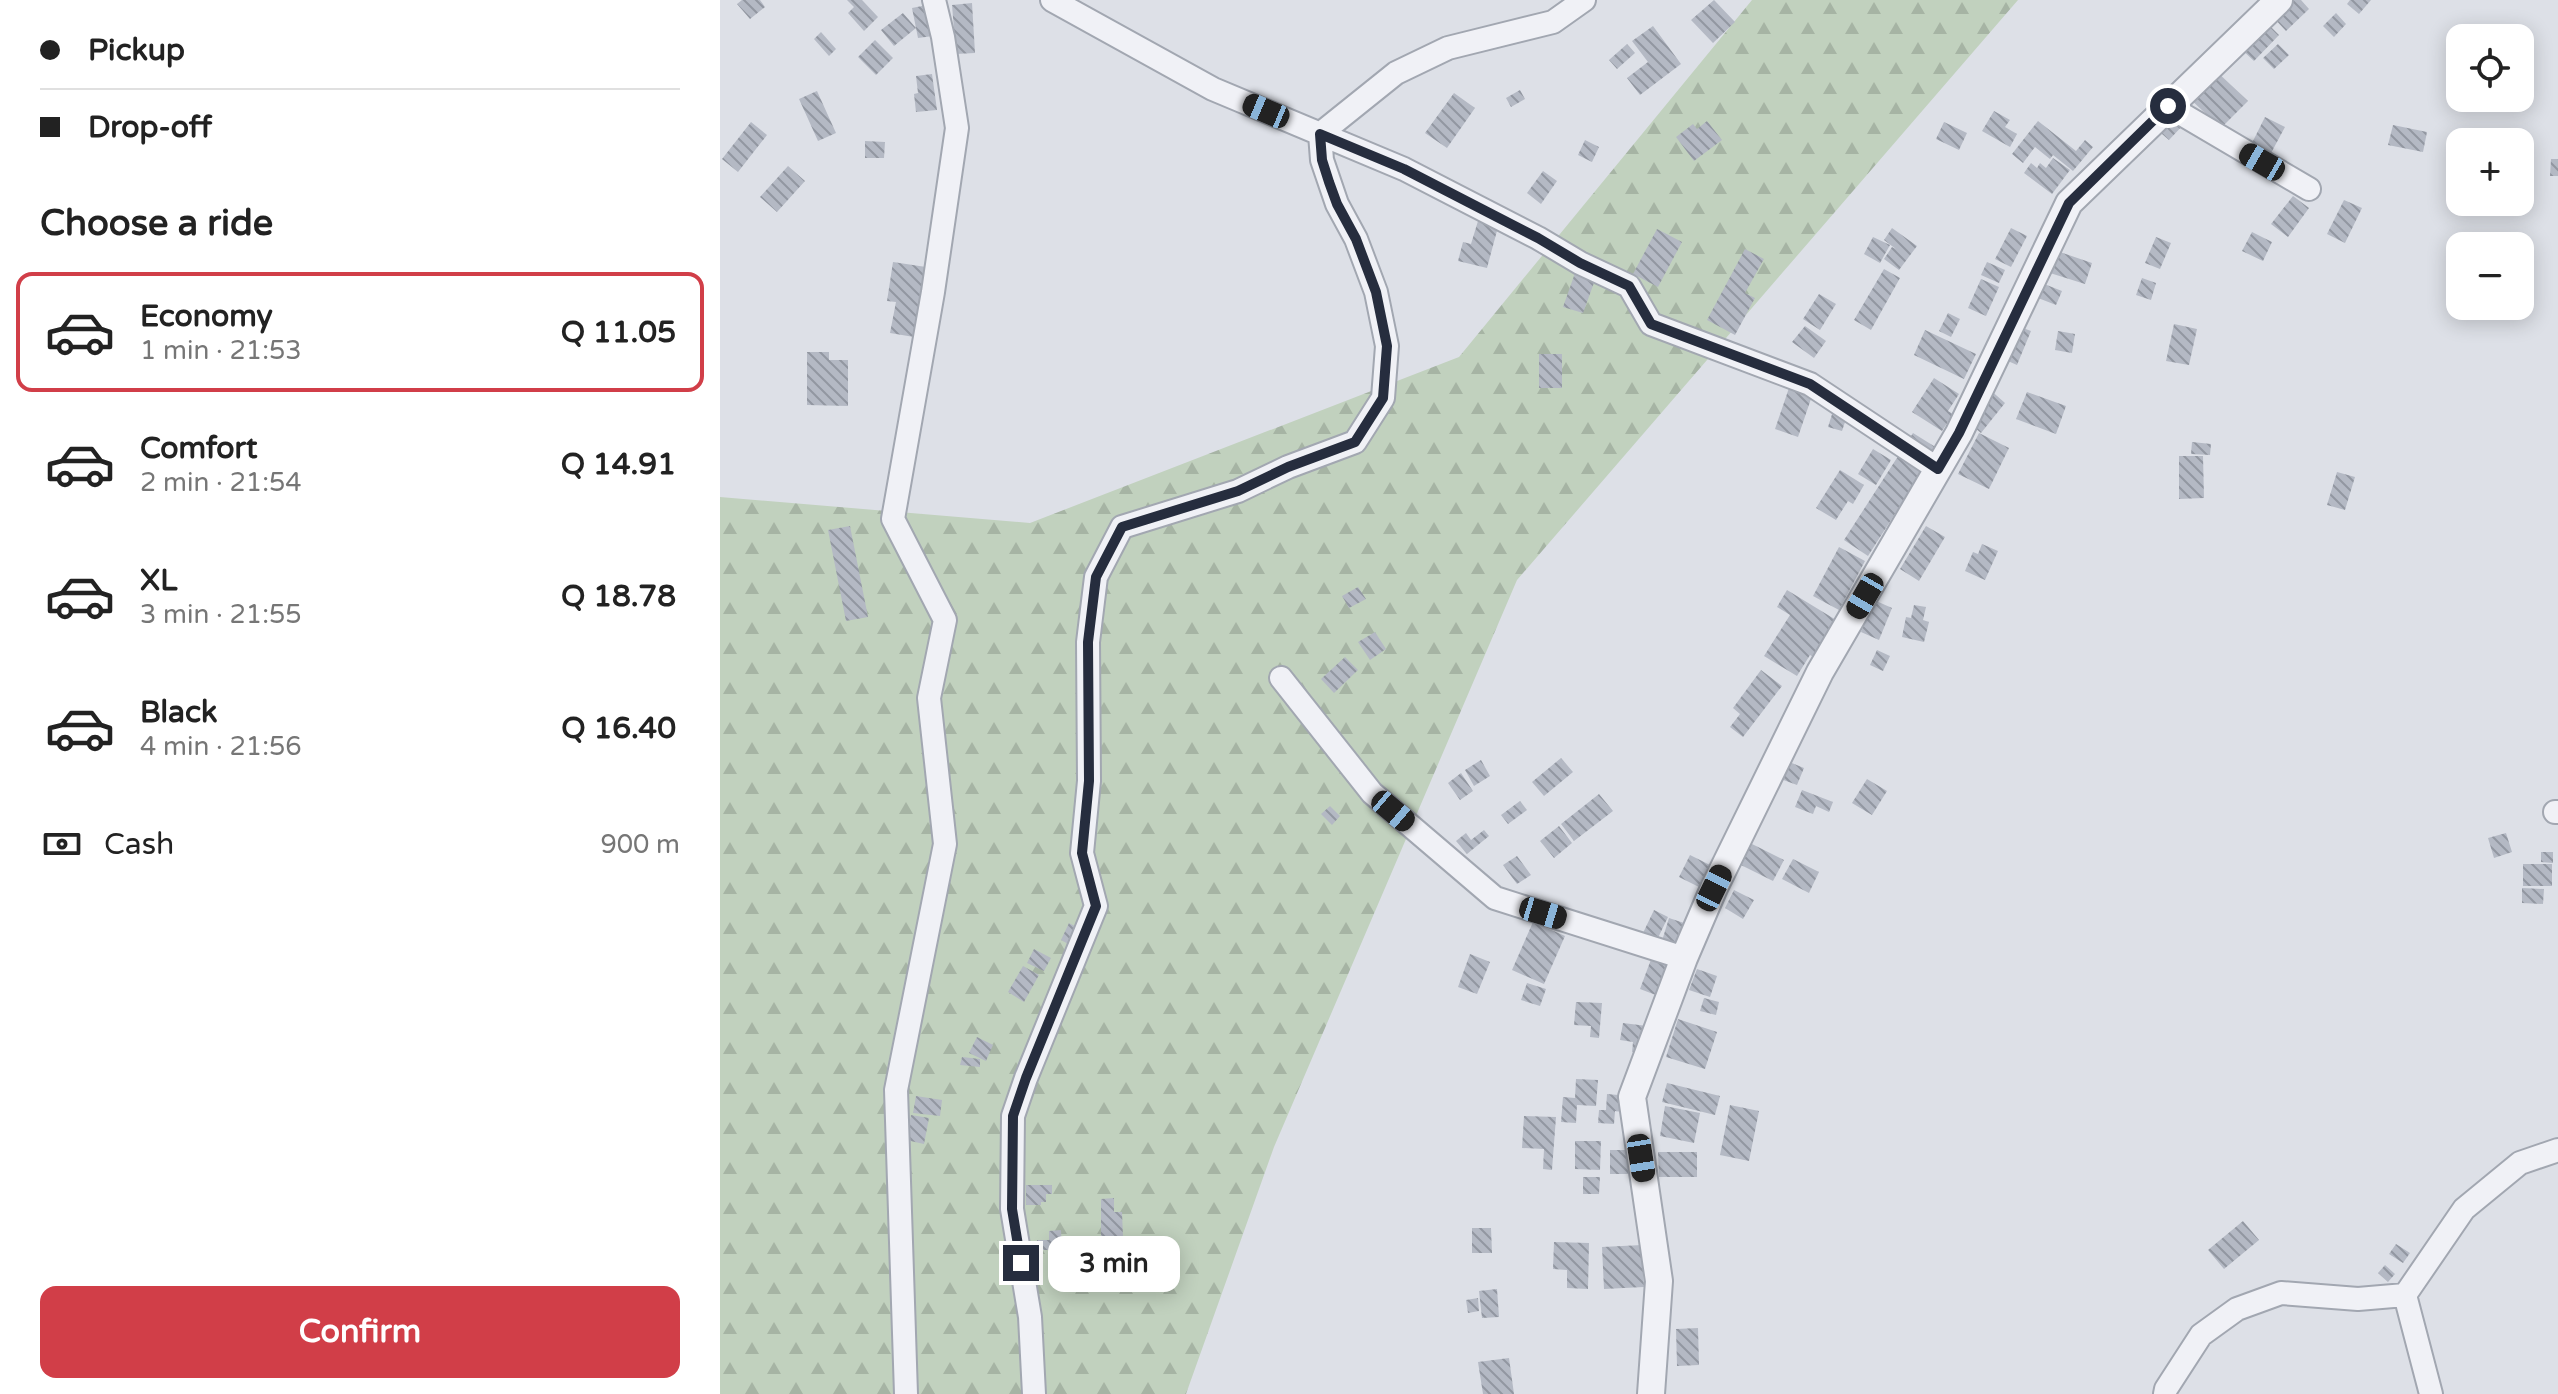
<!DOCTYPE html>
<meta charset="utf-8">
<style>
:root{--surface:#fff;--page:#f6f6f6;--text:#222;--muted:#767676;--line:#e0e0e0;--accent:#d13e48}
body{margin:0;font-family:"Varela Round",sans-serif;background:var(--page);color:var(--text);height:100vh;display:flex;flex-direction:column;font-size:30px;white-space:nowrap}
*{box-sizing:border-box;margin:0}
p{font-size:26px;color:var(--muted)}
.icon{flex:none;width:44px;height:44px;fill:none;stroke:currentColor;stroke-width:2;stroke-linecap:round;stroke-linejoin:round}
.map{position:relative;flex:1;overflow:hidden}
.side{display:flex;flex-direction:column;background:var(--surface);width:720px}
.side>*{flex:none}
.top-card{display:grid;align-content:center;height:176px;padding:0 40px;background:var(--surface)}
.buttons{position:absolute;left:1726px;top:24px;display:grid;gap:16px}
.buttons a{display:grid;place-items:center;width:88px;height:88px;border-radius:16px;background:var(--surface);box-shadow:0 4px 20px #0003;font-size:40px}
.end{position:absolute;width:36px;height:36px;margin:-18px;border:10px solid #262d3e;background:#fff;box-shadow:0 0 0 4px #fff}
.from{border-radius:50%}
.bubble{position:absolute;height:56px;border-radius:16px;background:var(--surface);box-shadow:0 4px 20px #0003;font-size:26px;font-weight:800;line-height:56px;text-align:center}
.car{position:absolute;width:24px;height:48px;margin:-24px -12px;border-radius:10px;box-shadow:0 0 6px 2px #0007;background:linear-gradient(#222 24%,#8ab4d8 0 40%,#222 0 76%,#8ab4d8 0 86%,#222 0)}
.top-card b{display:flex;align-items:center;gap:28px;height:76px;font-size:30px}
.top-card b+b{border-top:2px solid var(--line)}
.top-card i{width:20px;height:20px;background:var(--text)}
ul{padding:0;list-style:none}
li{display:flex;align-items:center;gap:24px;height:120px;margin:0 16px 12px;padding:0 24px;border:4px solid transparent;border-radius:16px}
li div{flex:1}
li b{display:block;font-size:30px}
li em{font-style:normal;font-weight:800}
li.current{border-color:var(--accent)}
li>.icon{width:72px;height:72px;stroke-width:1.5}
h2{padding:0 40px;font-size:36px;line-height:96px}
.pay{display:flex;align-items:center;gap:20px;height:88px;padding:0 40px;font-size:30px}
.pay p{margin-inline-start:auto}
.button{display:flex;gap:16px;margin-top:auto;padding:16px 40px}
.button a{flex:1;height:92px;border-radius:16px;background:var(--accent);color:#fff;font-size:32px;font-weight:800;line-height:92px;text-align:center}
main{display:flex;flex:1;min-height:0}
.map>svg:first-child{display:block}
.forest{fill:url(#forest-firs)}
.building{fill:url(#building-back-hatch)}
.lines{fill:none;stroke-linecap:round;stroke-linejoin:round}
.minor-casing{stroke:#a2a7b1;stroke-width:26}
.tertiary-casing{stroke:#a2a7b1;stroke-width:30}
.minor{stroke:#f0f1f6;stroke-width:22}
.tertiary{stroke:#f0f1f6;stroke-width:26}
.route{stroke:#262d3e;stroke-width:10}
</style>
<main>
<section class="side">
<div class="top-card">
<b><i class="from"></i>Pickup</b>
<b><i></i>Drop-off</b>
</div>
<h2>Choose a ride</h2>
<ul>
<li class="current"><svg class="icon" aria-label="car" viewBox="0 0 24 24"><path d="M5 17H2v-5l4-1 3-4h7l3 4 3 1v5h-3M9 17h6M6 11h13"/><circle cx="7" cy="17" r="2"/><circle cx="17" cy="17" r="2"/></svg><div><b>Economy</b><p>1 min · 21:53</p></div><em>Q 11.05</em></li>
<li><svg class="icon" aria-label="car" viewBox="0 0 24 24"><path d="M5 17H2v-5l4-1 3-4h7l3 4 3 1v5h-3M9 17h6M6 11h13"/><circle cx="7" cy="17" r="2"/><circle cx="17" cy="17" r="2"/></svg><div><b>Comfort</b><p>2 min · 21:54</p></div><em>Q 14.91</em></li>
<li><svg class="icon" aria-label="car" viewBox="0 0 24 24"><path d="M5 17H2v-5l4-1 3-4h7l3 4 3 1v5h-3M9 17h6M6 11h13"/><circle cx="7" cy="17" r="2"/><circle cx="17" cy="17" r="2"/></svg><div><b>XL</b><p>3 min · 21:55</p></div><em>Q 18.78</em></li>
<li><svg class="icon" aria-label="car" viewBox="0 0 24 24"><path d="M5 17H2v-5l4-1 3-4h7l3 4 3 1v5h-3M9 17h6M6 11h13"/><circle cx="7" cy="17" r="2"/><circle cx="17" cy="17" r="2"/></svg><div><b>Black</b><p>4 min · 21:56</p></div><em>Q 16.40</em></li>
</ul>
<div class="pay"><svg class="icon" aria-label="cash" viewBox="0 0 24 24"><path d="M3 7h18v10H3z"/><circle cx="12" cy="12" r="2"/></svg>Cash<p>900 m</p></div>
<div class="button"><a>Confirm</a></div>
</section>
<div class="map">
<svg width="1838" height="1394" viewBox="0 0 1838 1394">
<defs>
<pattern id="forest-firs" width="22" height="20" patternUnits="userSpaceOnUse" patternTransform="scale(2)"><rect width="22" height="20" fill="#c1d1be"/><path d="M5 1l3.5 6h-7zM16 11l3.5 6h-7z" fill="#a6b4a4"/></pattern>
<pattern id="building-back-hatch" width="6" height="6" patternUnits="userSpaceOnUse" patternTransform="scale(2)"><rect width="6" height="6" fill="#b4b9c4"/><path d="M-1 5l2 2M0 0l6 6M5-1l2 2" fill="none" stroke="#9297a1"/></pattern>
</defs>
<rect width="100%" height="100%" fill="#dde0e7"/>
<!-- forest -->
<path class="forest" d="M 1032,0 L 1298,0 L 797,580 L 554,1147 L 466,1394 L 0,1394 L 0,497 L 310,523 L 739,357 Z"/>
<!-- building -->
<path class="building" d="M 22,0 L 40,0 L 45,7 L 30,19 L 17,4 Z
M 127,0 L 142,0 L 158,17 L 144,31 L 128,13 L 134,7 Z
M 994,0 L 1015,22 L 993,43 L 971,20 Z
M 1568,0 L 1581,0 L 1589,9 L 1566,31 L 1552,16 Z
M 1630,0 L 1651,0 L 1639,14 L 1627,4 Z
M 252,3 L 255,53 L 236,54 L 232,5 Z
M 207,5 L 213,36 L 198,38 L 192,8 Z
M 183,13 L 196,28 L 174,46 L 161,30 Z
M 1616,13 L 1626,24 L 1614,37 L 1603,26 Z
M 1545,21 L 1559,35 L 1534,61 L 1519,47 Z
M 933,26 L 961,64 L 920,95 L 907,78 L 928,62 L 912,41 Z
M 101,32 L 116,49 L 109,56 L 94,39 Z
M 155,40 L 173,58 L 156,75 L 138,57 Z
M 907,44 L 915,53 L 897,69 L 889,60 Z
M 1558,44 L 1569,55 L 1554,69 L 1543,58 Z
M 1495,70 L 1528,101 L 1501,128 L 1468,97 Z
M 212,74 L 217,110 L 196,112 L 194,94 L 198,93 L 196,76 Z
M 800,90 L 805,99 L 791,107 L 786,98 Z
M 97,91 L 116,133 L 98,141 L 79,99 Z
M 734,93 L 755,108 L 727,148 L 705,133 Z
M 1274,111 L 1290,120 L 1285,127 L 1297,134 L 1290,147 L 1262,131 Z
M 1451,111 L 1465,123 L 1449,140 L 1435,128 Z
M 1545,117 L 1565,127 L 1550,155 L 1531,145 Z
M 987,121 L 1002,140 L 974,161 L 956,137 L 973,124 L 977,129 Z
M 1318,121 L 1356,151 L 1365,140 L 1373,147 L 1353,171 L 1333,155 L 1330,159 L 1315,147 L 1303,163 L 1292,154 Z
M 31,122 L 47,135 L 18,172 L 2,159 Z
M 1224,122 L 1247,133 L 1239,150 L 1216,139 Z
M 1673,125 L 1707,132 L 1703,152 L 1668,145 Z
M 865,140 L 879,147 L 872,162 L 858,155 Z
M 145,141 L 165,142 L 164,158 L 145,158 Z
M 1333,158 L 1350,170 L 1332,194 L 1304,173 L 1311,163 L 1317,168 L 1320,163 L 1326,168 Z
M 1831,159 L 1838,159 L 1838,176 L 1830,176 Z
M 68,166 L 85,181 L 57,212 L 40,197 Z
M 823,171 L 837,181 L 821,204 L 807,193 Z
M 1573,196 L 1589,208 L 1568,237 L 1551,224 Z
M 1624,200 L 1642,208 L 1625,243 L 1607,234 Z
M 758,221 L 778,227 L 767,268 L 738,261 L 743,242 L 751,244 Z
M 1172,228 L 1197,246 L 1179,270 L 1164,259 L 1172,247 L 1176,249 L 1164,240 Z
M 1291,228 L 1307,236 L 1291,267 L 1275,259 Z
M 937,229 L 962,242 L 938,287 L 913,274 Z
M 1532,232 L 1552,242 L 1543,261 L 1522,251 Z
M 1153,237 L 1170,245 L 1160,263 L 1144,254 Z
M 1436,237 L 1451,243 L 1440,269 L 1425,263 Z
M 1025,249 L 1044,259 L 1025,293 L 1035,298 L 1015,335 L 987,320 Z
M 1337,251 L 1372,263 L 1365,284 L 1330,273 Z
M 173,262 L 206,267 L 194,337 L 170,333 L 176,302 L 167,301 Z
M 1267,262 L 1285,270 L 1279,283 L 1261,275 Z
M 1164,269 L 1180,278 L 1151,330 L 1134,320 Z
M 855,273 L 875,280 L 863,313 L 843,307 Z
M 1422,278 L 1436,283 L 1431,300 L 1416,295 Z
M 1261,279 L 1279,287 L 1266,316 L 1248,308 Z
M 1319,282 L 1342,291 L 1336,305 L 1313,296 Z
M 1099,294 L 1116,304 L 1100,330 L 1083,319 Z
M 1228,313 L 1240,319 L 1231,337 L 1219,331 Z
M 1454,324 L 1477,329 L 1469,365 L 1446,361 Z
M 1295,325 L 1311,331 L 1297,365 L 1281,358 Z
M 1085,326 L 1106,341 L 1094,358 L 1072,342 Z
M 1205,330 L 1256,354 L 1244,379 L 1194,355 Z
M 1338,331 L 1355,334 L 1352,353 L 1335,350 Z
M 87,352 L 109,352 L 109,360 L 128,360 L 128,406 L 87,405 Z
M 819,354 L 842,354 L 842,388 L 819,388 Z
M 1214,378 L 1239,394 L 1228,411 L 1233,414 L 1222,431 L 1192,412 Z
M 1070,385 L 1093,393 L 1078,437 L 1055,429 Z
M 1268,388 L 1285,403 L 1261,433 L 1255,428 Z
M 1307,392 L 1346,406 L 1336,434 L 1296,419 Z
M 1113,411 L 1127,416 L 1122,431 L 1108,427 Z
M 1193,433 L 1217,448 L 1148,556 L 1124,540 Z
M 1259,433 L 1289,448 L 1269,489 L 1238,474 Z
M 1472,442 L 1491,444 L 1490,455 L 1471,454 Z
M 1153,449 L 1171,460 L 1156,485 L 1138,474 Z
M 1459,456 L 1483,456 L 1484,498 L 1459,499 Z
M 1120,470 L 1144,485 L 1133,504 L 1128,501 L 1116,520 L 1096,508 Z
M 1617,472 L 1635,477 L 1625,510 L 1607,505 Z
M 130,526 L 148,617 L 126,621 L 108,530 Z
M 1206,526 L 1225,537 L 1199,581 L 1180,569 Z
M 1262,544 L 1278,551 L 1265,580 L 1245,571 L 1253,552 L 1258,554 Z
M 1119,547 L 1145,561 L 1119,610 L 1093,596 Z
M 638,587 L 646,599 L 629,608 L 622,596 Z
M 1067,590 L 1121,623 L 1098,660 L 1090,655 L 1077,676 L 1044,656 L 1070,615 L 1057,607 Z
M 1154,600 L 1172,608 L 1159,640 L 1141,632 Z
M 1194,605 L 1206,607 L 1203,620 L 1209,622 L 1204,642 L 1182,637 L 1186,617 L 1191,618 Z
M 655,632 L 666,649 L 650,660 L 638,642 Z
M 1157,650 L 1170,656 L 1163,671 L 1150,665 Z
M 625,657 L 638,670 L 614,693 L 601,679 Z
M 1041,670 L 1062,686 L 1023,737 L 1010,727 L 1020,714 L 1013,708 Z
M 841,758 L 853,772 L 824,796 L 812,782 Z
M 1062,759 L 1084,768 L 1077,785 L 1055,777 Z
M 761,760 L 770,776 L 754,786 L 745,770 Z
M 741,773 L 753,791 L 740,800 L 728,783 Z
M 1147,779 L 1167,791 L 1152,815 L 1132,803 Z
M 1082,790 L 1113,802 L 1109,812 L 1096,806 L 1093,814 L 1075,807 Z
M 879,794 L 893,811 L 854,841 L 841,824 Z
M 800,801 L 807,810 L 788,824 L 781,815 Z
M 610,806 L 620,816 L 612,825 L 601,814 Z
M 839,826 L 852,843 L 834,858 L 820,841 Z
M 764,830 L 769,836 L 747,854 L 736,841 L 746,833 L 751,840 Z
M 1786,833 L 1792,852 L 1774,858 L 1768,838 Z
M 1030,843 L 1064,860 L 1053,881 L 1019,864 Z
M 1821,852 L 1833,852 L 1833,863 L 1821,862 Z
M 970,855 L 990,865 L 979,887 L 959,877 Z
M 797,856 L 811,875 L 797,884 L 783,865 Z
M 1073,859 L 1099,872 L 1089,893 L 1062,879 Z
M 1803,864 L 1832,864 L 1832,886 L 1803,886 Z
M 1802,888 L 1824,889 L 1823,904 L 1802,903 Z
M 1014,890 L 1034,900 L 1023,919 L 1005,908 Z
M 934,910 L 948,917 L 937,940 L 923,933 Z
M 949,918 L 967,924 L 959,949 L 941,944 Z
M 813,922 L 845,936 L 824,984 L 792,970 Z
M 349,923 L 360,929 L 352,946 L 341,940 Z
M 314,949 L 331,958 L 324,971 L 307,963 Z
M 750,954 L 770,962 L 757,994 L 738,987 Z
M 933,954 L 954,962 L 941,997 L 920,989 Z
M 303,966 L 319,975 L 304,1002 L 288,992 Z
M 977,969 L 997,976 L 990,997 L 969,990 Z
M 807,983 L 826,989 L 820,1006 L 801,1000 Z
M 984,998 L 999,1002 L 996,1015 L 980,1011 Z
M 856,1002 L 882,1003 L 879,1038 L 870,1037 L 871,1026 L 854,1025 Z
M 958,1019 L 997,1032 L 985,1069 L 946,1057 Z
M 903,1023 L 927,1026 L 923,1053 L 912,1052 L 913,1042 L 900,1040 Z
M 257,1037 L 273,1045 L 266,1061 L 249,1053 Z
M 242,1057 L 260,1059 L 260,1067 L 240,1065 Z
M 856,1079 L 878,1080 L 876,1106 L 857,1105 L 856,1123 L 841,1122 L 843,1097 L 855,1098 Z
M 947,1083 L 1000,1096 L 995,1115 L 942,1102 Z
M 887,1094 L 910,1096 L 909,1113 L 895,1111 L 894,1124 L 878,1123 L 879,1110 L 886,1110 Z
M 196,1096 L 222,1100 L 220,1116 L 193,1113 Z
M 1010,1105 L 1039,1111 L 1029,1161 L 1000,1155 Z
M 945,1106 L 980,1113 L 974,1143 L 940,1136 Z
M 191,1115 L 209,1118 L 204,1144 L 186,1140 Z
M 804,1116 L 836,1117 L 832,1170 L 823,1169 L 824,1149 L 802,1148 Z
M 855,1141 L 881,1141 L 880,1170 L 855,1169 Z
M 890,1150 L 913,1150 L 913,1174 L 890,1174 Z
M 938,1152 L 977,1152 L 977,1177 L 939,1177 Z
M 863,1177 L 880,1177 L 879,1194 L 863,1194 Z
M 306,1185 L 332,1185 L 332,1194 L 326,1194 L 326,1202 L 321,1202 L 321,1205 L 306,1205 Z
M 394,1198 L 394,1212 L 402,1212 L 403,1237 L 381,1237 L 381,1199 Z
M 1523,1221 L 1539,1240 L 1504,1269 L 1488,1250 Z
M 752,1228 L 771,1228 L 772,1253 L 752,1253 Z
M 341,1230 L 342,1250 L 317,1250 L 317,1240 L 329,1240 L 329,1231 Z
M 834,1242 L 869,1243 L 868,1289 L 847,1288 L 847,1270 L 833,1269 Z
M 397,1243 L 414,1243 L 414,1261 L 397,1261 Z
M 1676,1244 L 1690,1253 L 1683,1263 L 1669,1254 Z
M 922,1245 L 924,1287 L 884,1289 L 882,1247 Z
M 1665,1265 L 1675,1274 L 1668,1282 L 1658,1273 Z
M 777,1289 L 779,1317 L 762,1318 L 759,1291 Z
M 758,1298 L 759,1311 L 748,1313 L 746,1300 Z
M 978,1328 L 979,1365 L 957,1366 L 956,1329 Z
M 789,1358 L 794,1394 L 763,1394 L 758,1362 Z"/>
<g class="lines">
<!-- minor casing -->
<g class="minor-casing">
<path id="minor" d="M 332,0 L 493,89 L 684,169 L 818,238 L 860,263 L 909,286 L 931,324 L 1090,384 L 1218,469
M 1448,106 L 1589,189
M 561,678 L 652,793 L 775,898 L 964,958
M 1835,812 L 1838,812
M 1685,1295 L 1711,1394
M 186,1394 L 176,1090 L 225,844 L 209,698 L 225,620 L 173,519 L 213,292 L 237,128 L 223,37 L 214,0
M 314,1394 L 310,1317 L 292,1209 L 293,1116 L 306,1078 L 376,906 L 362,853 L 369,781 L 368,642 L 376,577 L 402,527 L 518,491 L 568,467 L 635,442 L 663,398 L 667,346 L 656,292 L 636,239 L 617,204 L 602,160 L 600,134 L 676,73 L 728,48 L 833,22 L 864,0
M 1445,1394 L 1446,1389 L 1481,1335 L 1517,1309 L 1561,1293 L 1638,1299 L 1685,1295 L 1744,1209 L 1800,1163 L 1838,1150"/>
</g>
<!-- tertiary casing -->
<g class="tertiary-casing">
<path id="tertiary" d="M 931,1394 L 939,1281 L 912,1097 L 964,958 L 994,888 L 1100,672 L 1239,433 L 1349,203 L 1559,0"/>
</g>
<!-- minor -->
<use href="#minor" class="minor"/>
<!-- tertiary -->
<use href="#tertiary" class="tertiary"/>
</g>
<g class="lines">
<!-- route -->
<path class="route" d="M 301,1263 L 292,1209 L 293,1116 L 306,1078 L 376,906 L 362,853 L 369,781 L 368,642 L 376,577 L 402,527 L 518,491 L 568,467 L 635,442 L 663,398 L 667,346 L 656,292 L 636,239 L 617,204 L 609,182 L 602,160 L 600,134 L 684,169 L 818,238 L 860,263 L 909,286 L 931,324 L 1090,384 L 1218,469 L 1239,433 L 1349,203 L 1448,106"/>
</g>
</svg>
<div class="buttons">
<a><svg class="icon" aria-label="locate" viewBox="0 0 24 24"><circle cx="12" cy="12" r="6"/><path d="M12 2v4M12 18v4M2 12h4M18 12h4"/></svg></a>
<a>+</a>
<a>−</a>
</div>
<i class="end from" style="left:1448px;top:106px"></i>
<i class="end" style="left:301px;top:1263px"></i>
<div class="bubble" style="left:328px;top:1236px;width:132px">3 min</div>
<i class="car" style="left:546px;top:111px;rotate:293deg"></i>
<i class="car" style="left:1542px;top:162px;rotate:300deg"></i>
<i class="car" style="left:1145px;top:596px;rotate:210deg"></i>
<i class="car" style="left:673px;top:811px;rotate:130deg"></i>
<i class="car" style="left:994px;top:888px;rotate:26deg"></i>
<i class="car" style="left:823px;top:913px;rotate:107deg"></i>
<i class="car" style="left:921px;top:1158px;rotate:171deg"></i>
</div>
</main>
